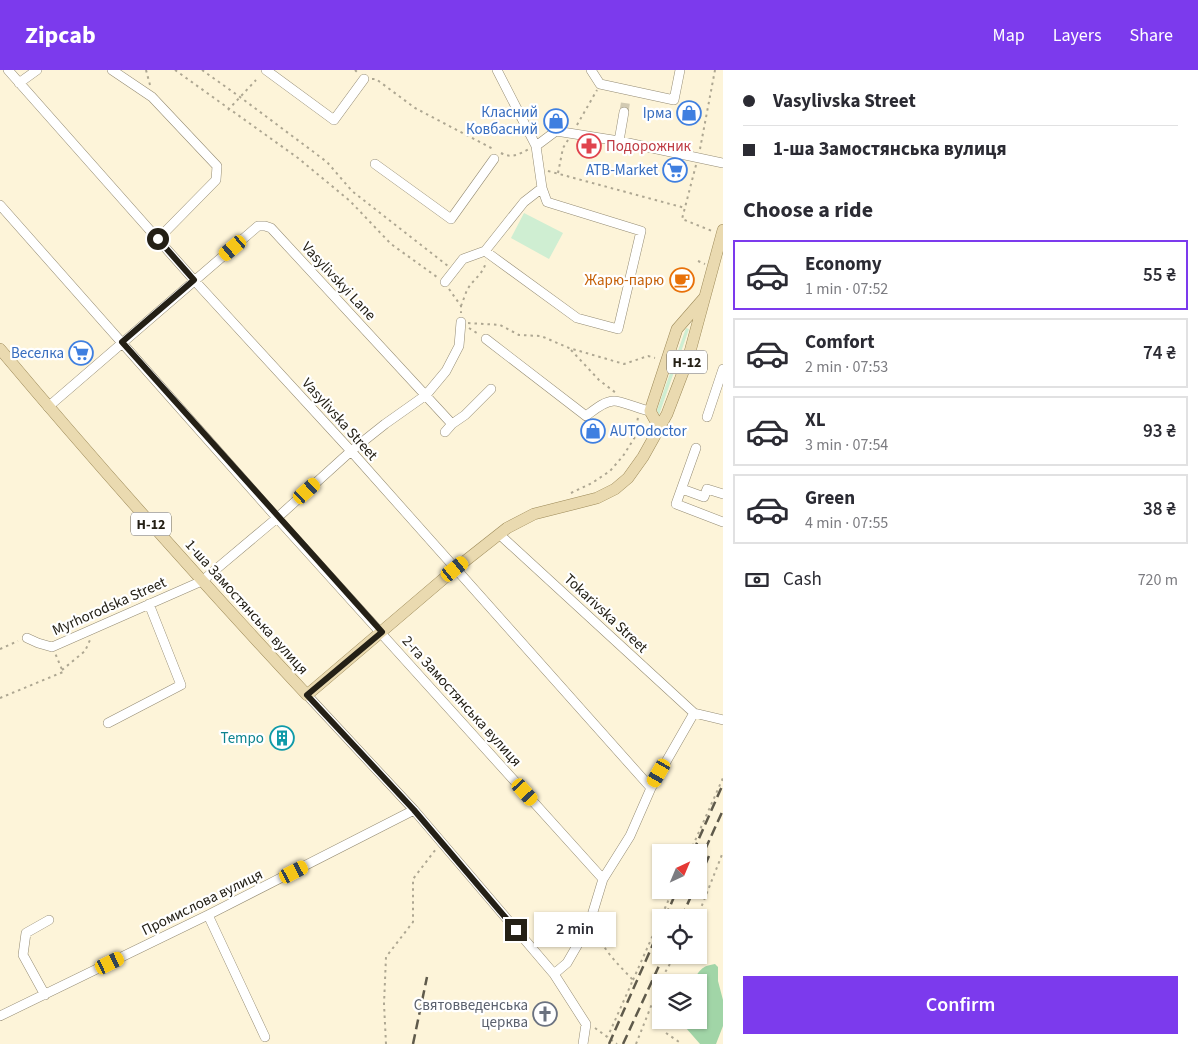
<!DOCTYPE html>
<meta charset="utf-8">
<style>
:root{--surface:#fff;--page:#f2f2f3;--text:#2b2b33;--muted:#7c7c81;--line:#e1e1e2;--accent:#7c3aed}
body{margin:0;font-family:"Source Sans 3",sans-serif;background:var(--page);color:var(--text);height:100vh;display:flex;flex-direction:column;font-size:19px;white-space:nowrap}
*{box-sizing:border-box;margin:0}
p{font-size:16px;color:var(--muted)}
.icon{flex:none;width:28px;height:28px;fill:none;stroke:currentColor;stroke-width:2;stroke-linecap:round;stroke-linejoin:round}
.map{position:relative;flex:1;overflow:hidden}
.drawer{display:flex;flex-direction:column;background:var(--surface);width:475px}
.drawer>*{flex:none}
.banner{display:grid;align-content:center;height:110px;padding:0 20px;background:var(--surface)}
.needle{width:32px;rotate:44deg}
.fabs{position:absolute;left:652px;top:774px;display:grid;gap:10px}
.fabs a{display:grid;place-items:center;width:55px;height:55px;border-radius:0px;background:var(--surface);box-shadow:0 1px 4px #0004;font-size:25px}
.end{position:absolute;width:22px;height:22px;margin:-11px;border:6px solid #242016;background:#fff;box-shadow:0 0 0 2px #fff}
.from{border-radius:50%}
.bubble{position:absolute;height:35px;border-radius:0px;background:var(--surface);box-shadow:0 1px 4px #0004;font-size:16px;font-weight:600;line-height:35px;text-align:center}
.car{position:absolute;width:15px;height:30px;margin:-15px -8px;border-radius:6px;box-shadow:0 0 4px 1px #0007;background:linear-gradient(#f5c518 24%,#345 0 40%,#f5c518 0 76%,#345 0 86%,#f5c518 0)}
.banner b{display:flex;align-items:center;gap:18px;height:48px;font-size:19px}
.banner b+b{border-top:1px solid var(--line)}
.banner i{width:12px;height:12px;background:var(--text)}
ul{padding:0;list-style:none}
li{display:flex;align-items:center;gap:15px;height:70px;margin:0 10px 8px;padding:0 10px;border:2px solid var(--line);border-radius:0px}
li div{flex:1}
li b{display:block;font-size:19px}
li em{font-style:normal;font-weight:600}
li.active{border-color:var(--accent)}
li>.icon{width:45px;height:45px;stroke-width:1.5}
h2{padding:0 20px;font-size:22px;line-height:60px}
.pay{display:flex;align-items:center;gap:12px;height:55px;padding:0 20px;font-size:19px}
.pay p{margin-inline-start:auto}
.button{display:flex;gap:10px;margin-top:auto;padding:10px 20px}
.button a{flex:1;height:58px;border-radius:0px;background:var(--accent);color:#fff;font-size:20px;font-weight:600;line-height:58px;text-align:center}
header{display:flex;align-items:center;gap:30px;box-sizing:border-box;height:70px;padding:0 25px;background:var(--accent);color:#fff}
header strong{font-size:24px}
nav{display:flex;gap:28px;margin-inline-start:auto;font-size:18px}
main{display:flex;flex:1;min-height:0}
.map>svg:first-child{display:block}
.green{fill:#cfeed2}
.forest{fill:#a1d5a7}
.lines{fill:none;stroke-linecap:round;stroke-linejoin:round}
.minor-tunnel{stroke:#d2cab2;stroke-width:9;stroke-dasharray:9 4.5;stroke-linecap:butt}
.minor-casing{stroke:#948b73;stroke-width:10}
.major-casing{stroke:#9c8958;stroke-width:12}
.path{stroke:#aea792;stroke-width:2;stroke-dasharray:2.5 4;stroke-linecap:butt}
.minor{stroke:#fff;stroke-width:9}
.major{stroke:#eadab0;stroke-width:11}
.rail{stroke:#5f5a4b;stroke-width:2.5;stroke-dasharray:10 5;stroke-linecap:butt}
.route{stroke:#242016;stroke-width:6}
.labels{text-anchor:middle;stroke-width:4.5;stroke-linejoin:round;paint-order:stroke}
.shield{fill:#fff;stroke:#66635c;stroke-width:1}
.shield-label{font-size:14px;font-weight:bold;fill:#242016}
.shop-label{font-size:15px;fill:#366cbe;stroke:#fff;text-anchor:end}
.health-label{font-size:15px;fill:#be3a42;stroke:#fff;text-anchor:start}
.food-label{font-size:15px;fill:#c56008;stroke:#fff;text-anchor:end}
.street-label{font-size:15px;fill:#242016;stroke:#fff}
.culture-label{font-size:15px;fill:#0d838f;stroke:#fff;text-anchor:end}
.worship-label{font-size:15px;fill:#5b616d;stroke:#fff;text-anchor:end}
</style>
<header>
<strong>Zipcab</strong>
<nav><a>Map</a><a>Layers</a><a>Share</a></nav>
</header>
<main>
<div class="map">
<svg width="723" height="974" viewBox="0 0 723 974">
<rect width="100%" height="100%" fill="#fdf4d9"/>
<!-- green -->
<path class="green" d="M 524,143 L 563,163 L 549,189 L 511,168 Z
M 686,258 L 689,259 L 659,345 L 657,340 Z"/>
<!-- forest -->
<path class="forest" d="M 715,894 L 718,897 L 718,911 L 723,930 L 723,956 L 716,974 L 700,974 L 679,950 L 699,950 L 699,912 L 693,912 C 699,901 701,896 715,894 Z"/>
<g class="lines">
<!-- minor-tunnel -->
<path class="minor-tunnel" d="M 624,42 L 626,29"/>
<!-- minor casing -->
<g class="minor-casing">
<path id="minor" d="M 8,0 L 194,210 L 351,381 L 651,718
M 112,0 L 152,27 L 217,96 L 216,110 L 158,169
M 266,0 L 334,50 L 364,9
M 497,0 L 536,76
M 591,0 L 600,14 L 674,30 L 680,0
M 19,13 L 37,0
M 619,71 L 624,42
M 375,94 L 451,149 L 494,89
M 0,135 L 277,448 L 603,809
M 485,181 L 577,248 L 618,259 L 641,161 L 547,132 L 542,118 L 536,76 L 556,61 L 619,71 L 723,93
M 445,212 L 463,189 L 485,181 L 524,132 L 542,118
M 486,269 L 586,346 C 594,340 604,331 614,331 C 622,331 639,339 650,341
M 48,337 L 258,156 L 265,156 L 271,158 L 452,354
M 707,347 L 723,299
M 445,362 L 452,354 L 465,345 L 491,319
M 696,378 L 676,434 L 723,452
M 682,419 L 704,427 L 707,419 L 723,424
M 499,464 L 694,643 L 723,650
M 27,568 L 38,573 L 52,577 L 202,511 L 277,448 L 351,381 L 385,354 L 426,325 L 446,301 L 459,276 L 461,252
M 307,625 L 414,740 L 554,904 L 586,954 L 583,974
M 108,653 L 181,615 L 149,534
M 208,845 L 265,967
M 554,904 L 567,893 L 589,855 L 603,809 L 630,766 L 651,718 L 694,643
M 45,925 L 23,885 L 26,863 L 49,850
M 0,946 L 208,845 L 414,740"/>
</g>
<!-- major casing -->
<g class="major-casing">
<path id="major" d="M 0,279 C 99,397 202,512 307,625 L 455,499 L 507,458 L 534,444 L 597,428 L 615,419 L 628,408 L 643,387 L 667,344 L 688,289 L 723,160
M 659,357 L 650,341 L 677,259 L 704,228"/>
</g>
<!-- path -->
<path class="path" d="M 146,0 L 150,15
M 175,0 L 298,88 L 350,131 L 391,174 L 437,207
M 202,0 L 240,27 L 327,92 L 352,121 L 448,196
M 355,0 L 359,4
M 372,9 L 376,9 L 415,38 L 495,80
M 228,40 L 256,10
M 577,55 L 597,20
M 700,79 L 715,0
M 501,83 C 512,89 519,84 529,79
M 696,95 L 682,149 L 712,161
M 548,101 L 685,138
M 558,103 L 563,78 L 568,70
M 698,191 L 705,194
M 449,219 L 461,236 L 461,243
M 461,236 C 463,231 465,225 467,220 C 473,209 484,204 486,191
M 468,253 L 500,255 L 519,265 L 541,266 L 569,278 L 624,294 L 648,286 L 655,288
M 469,258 L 480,265
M 571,280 L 599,310 L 616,323
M 571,423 L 592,413 L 610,401 L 623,386 L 635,367 L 638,347
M 0,579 L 18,571
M 62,600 L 85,581 L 90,570
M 0,628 L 63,602 L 55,583
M 690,782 L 723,708
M 697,848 L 723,782
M 597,860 C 601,879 620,896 633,910 L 608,966
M 633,910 L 673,820
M 595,958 L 617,974
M 666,963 L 682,974
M 386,974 L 384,934 L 386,887 L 413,852 L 413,809 L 436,779
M 636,974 L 663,906 L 675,885"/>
<!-- minor -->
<use href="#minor" class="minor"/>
<!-- major -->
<use href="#major" class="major"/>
<!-- rail -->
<path class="rail" d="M 693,782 L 723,714
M 699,793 L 723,740
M 699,809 L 709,786
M 665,848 L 677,820
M 681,848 L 694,820
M 413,974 L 427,907
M 609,974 L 661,856
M 623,974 L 664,885"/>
</g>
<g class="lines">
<!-- route -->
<path class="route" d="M 158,169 L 194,210 L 122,272 L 382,562 L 307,625 L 414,740 L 516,860"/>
</g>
<!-- icons -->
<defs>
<g id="shop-ring" transform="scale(1.25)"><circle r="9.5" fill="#fff" stroke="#3f7fe0" stroke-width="1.5"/><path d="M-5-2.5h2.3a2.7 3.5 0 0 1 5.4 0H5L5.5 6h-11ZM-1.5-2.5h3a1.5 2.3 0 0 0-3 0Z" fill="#3f7fe0"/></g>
<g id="pharmacy-ring" transform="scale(1.25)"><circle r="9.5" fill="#fff" stroke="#e0444e" stroke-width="1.5"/><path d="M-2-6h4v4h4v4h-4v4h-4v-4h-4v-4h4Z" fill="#e0444e"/></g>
<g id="supermarket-ring" transform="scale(1.25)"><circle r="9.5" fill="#fff" stroke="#3f7fe0" stroke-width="1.5"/><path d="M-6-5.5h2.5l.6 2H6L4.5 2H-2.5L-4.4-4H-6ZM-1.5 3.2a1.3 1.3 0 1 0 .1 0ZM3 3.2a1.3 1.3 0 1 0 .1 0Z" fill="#3f7fe0"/></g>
<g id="cafe-ring" transform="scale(1.25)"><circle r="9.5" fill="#fff" stroke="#e8710a" stroke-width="1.5"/><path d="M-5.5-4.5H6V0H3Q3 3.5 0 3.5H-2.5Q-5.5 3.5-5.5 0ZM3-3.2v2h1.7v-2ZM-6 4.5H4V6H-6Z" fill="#e8710a"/></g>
<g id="building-ring" transform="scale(1.25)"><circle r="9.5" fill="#fff" stroke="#0f9aa8" stroke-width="1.5"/><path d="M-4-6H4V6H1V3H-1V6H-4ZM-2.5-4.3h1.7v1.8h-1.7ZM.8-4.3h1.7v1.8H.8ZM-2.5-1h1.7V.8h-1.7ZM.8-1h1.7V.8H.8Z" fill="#0f9aa8"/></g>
<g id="church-ring" transform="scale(1.25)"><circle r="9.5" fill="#fff" stroke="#6b7280" stroke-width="1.5"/><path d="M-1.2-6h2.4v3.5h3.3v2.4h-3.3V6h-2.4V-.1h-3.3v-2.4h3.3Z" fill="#6b7280"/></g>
</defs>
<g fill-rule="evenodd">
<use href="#shop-ring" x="689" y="43"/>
<use href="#shop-ring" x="556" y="51"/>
<use href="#pharmacy-ring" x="589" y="76"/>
<use href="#supermarket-ring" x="675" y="100"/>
<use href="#cafe-ring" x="682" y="210"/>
<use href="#supermarket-ring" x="81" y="283"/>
<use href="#shop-ring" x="593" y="361"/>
<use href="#building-ring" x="282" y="668"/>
<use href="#church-ring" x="545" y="944"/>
</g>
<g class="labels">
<!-- shield labels -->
<g class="shield">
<rect x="667" y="280.5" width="40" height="23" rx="4"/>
<rect x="131" y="442.5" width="40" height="23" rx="4"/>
</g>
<g class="shield-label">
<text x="687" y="297">Н-12</text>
<text x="151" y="459">Н-12</text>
</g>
<!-- shop labels -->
<g class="shop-label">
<text x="538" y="47">Класний<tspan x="538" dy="17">Ковбасний</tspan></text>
<text x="672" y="48">Ірма</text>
<text x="658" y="105">ATB-Market</text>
<text x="64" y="288">Веселка</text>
<text x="610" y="366" text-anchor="start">AUTOdoctor</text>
</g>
<!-- health labels -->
<g class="health-label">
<text x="606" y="81">Подорожник</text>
</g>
<!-- food labels -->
<g class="food-label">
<text x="664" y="215">Жарю-парю</text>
</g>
<!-- street labels -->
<g class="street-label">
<text transform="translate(339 211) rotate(47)" y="5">Vasylivskyi Lane</text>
<text transform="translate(340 349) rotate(48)" y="5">Vasylivska Street</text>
<text transform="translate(109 536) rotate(-24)" y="5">Myrhorodska Street</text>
<text transform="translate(247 537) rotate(48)" y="5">1-ша Замостянська вулиця</text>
<text transform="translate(606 543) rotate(43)" y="5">Tokarivska Street</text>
<text transform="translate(462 631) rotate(48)" y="5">2-га Замостянська вулиця</text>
<text transform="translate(202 832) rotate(-26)" y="5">Промислова вулиця</text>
</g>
<!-- culture labels -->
<g class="culture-label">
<text x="264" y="673">Tempo</text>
</g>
<!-- worship labels -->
<g class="worship-label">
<text x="528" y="940">Святовведенська<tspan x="528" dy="17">церква</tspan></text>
</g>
</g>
</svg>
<div class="fabs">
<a><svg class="needle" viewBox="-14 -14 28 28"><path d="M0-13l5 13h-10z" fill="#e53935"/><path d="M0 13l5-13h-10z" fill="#7c7c81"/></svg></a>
<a><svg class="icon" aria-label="locate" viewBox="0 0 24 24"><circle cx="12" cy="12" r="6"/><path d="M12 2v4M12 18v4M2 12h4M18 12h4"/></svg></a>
<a><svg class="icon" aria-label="layers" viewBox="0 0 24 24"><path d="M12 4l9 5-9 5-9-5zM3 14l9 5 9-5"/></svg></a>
</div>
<i class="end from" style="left:158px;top:169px"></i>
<i class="end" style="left:516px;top:860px"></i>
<div class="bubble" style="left:534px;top:842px;width:82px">2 min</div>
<i class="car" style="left:233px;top:178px;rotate:230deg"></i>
<i class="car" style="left:307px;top:421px;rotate:48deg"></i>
<i class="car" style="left:455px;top:499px;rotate:51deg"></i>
<i class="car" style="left:659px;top:703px;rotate:210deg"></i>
<i class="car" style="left:525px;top:722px;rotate:138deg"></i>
<i class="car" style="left:294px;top:802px;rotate:63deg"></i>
<i class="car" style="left:110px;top:893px;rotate:64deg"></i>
</div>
<section class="drawer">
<div class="banner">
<b><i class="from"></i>Vasylivska Street</b>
<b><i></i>1-ша Замостянська вулиця</b>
</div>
<h2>Choose a ride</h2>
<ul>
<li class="active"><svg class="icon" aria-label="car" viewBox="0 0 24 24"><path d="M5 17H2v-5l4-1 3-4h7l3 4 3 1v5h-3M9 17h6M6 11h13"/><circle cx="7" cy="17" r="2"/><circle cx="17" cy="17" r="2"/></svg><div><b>Economy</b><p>1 min · 07:52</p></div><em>55 ₴</em></li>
<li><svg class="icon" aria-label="car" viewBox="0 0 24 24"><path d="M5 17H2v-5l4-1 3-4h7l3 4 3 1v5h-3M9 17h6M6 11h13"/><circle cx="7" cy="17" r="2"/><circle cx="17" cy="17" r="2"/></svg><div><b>Comfort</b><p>2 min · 07:53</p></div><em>74 ₴</em></li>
<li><svg class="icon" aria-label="car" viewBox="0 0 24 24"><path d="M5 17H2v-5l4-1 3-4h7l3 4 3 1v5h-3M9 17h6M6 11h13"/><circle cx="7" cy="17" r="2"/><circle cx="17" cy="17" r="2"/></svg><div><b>XL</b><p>3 min · 07:54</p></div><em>93 ₴</em></li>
<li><svg class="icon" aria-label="car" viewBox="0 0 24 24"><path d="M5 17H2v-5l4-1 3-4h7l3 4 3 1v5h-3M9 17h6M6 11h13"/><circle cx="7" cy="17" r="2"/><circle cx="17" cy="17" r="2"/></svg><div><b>Green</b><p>4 min · 07:55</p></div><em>38 ₴</em></li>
</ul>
<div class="pay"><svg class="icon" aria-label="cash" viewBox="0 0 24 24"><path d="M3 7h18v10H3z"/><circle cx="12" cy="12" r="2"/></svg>Cash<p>720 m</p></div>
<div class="button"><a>Confirm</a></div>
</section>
</main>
